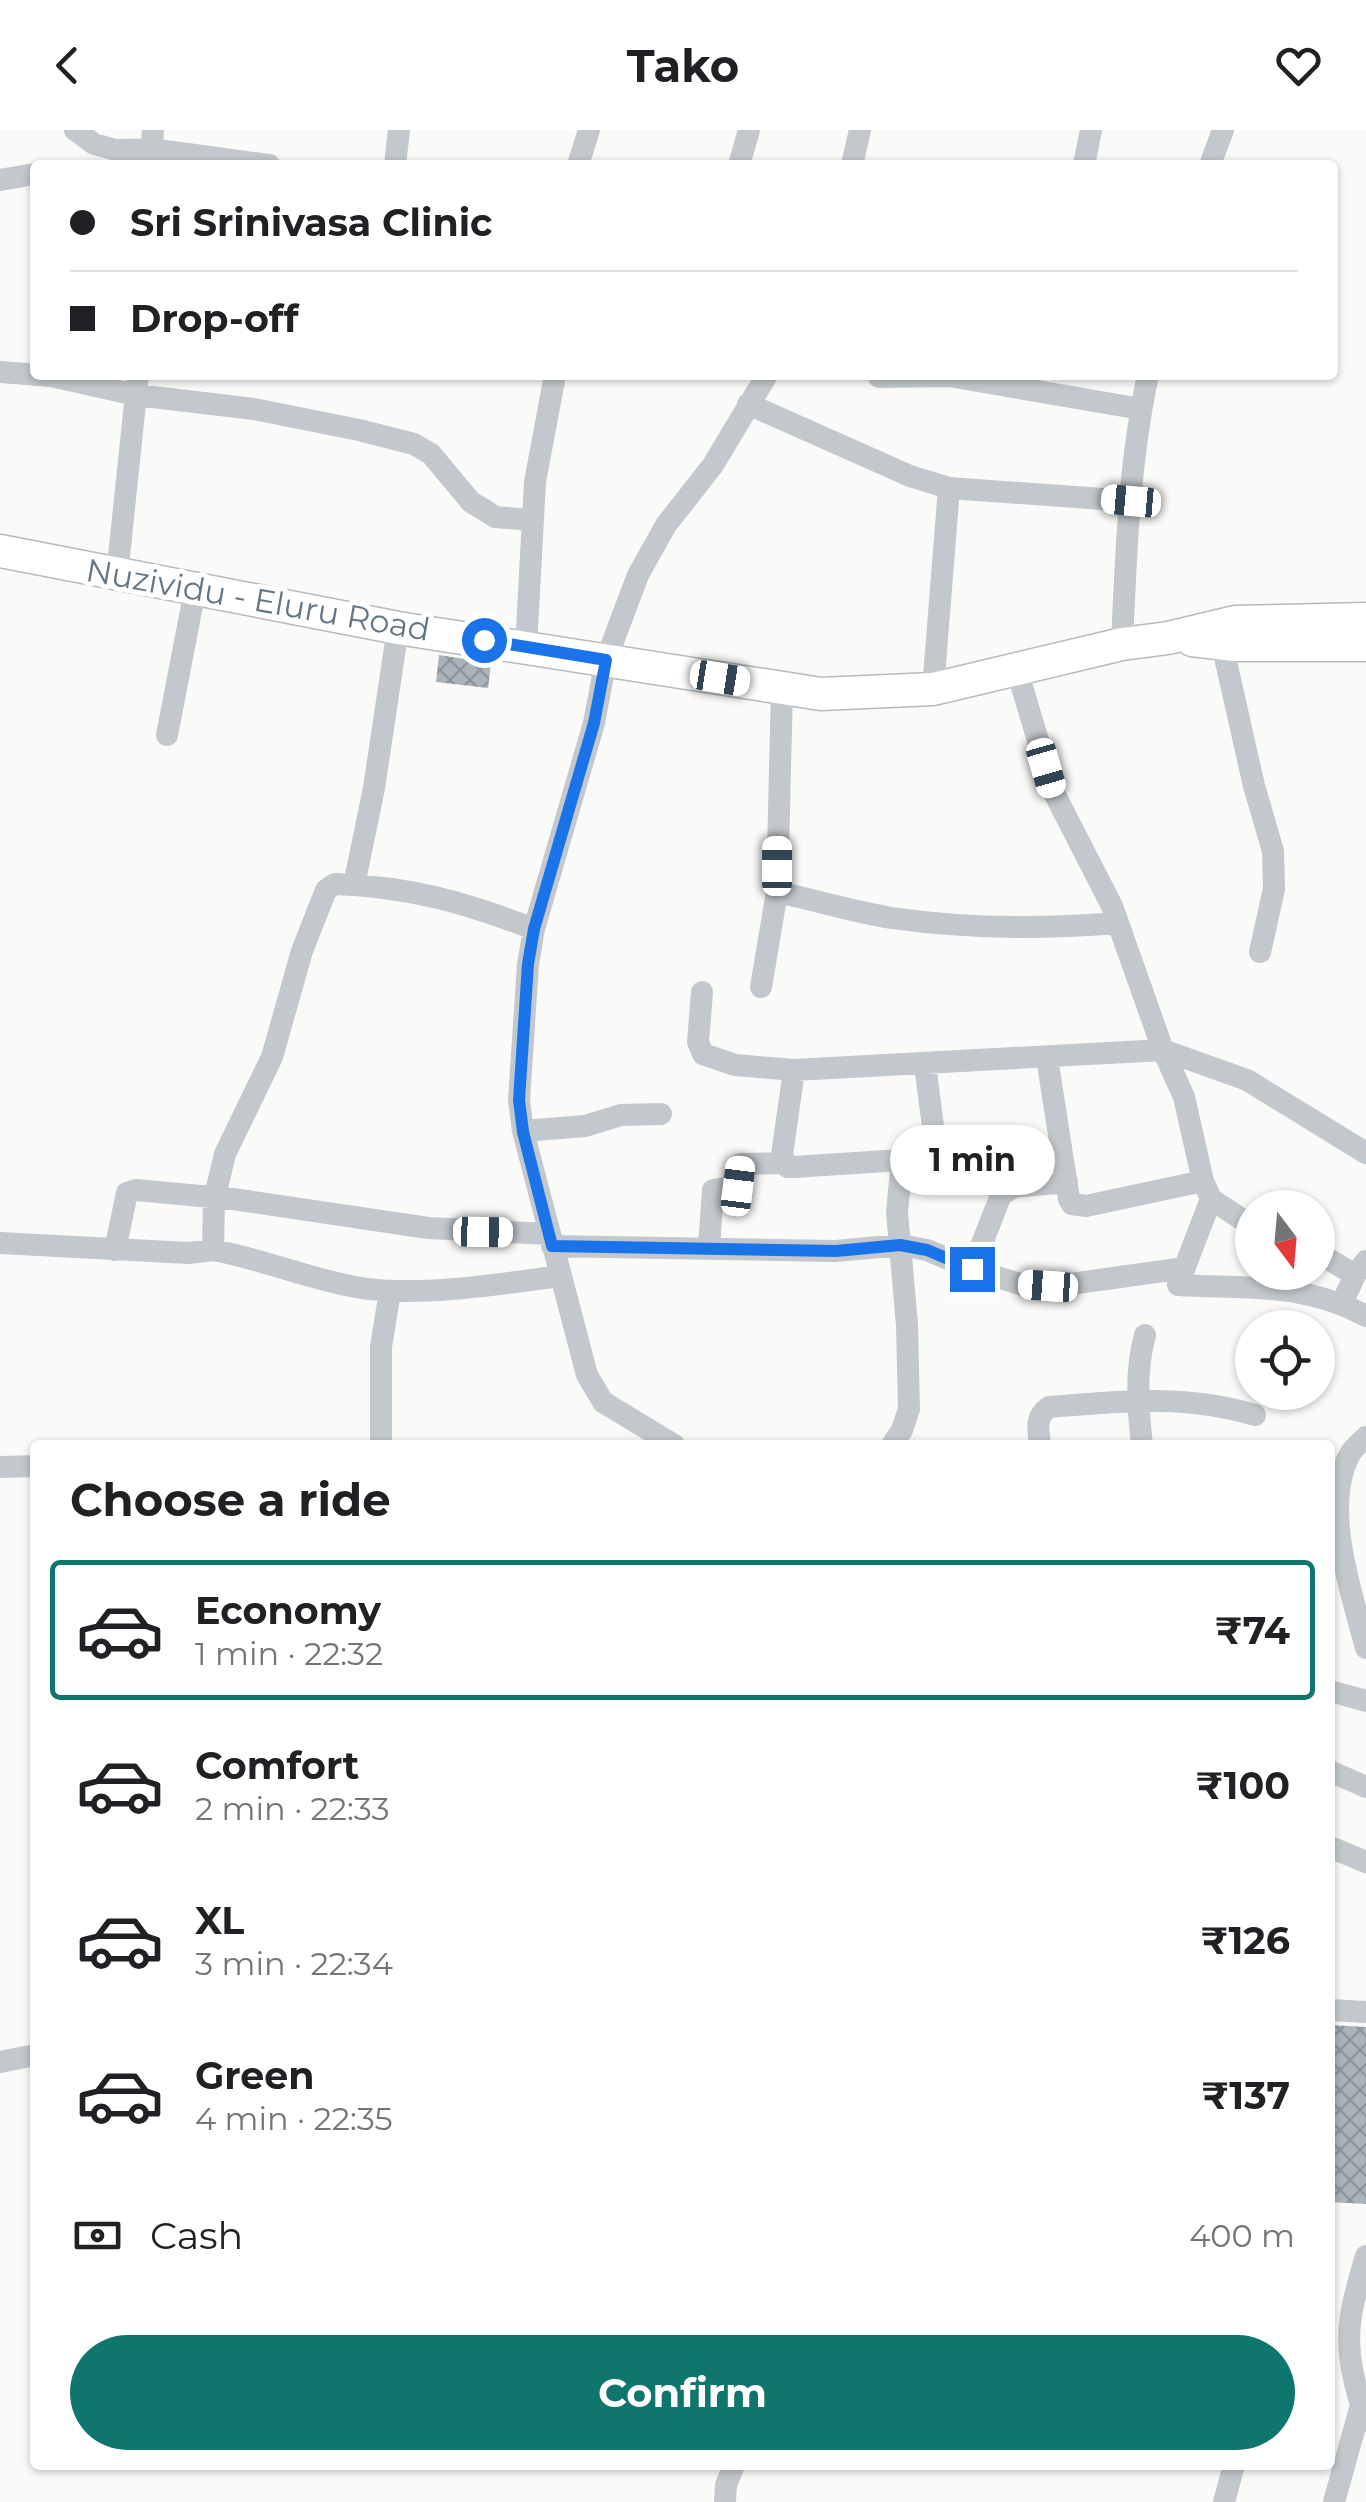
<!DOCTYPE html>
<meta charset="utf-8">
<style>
:root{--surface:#fff;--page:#f6f6f6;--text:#202124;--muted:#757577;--line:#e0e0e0;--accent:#0f766e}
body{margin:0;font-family:Montserrat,sans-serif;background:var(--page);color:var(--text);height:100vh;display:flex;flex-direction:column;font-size:38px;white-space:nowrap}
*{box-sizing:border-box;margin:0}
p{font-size:32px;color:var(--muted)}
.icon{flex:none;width:55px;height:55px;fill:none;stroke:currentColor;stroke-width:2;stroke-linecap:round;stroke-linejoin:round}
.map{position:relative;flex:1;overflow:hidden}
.drawer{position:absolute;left:30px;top:1310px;width:1305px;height:1030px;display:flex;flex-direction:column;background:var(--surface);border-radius:10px;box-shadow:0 2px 8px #0004}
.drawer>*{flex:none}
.top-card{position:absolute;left:30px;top:30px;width:1308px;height:220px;border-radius:10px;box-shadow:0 2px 8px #0004;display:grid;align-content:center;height:220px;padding:0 40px;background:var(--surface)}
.needle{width:65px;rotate:164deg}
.fabs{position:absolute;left:1235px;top:1060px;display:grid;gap:20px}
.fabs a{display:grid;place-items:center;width:100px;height:100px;border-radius:50%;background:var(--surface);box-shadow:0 2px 8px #0004;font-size:50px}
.end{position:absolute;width:45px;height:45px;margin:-22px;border:12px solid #1a73e8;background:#fff;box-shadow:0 0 0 5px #fff}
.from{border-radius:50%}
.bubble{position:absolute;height:70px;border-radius:35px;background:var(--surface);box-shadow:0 2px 8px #0004;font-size:32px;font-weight:700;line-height:70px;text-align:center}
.car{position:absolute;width:30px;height:60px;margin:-30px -15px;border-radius:12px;box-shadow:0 0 8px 2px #0007;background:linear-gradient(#fff 24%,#345 0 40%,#fff 0 76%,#345 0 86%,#fff 0)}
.top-card b{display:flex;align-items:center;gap:35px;height:95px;font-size:38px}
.top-card b+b{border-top:2px solid var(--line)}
.top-card i{width:25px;height:25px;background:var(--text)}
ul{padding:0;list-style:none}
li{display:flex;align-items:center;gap:30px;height:140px;margin:0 20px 15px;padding:0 20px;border:5px solid transparent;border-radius:10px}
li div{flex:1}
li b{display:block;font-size:38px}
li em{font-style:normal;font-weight:700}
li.selected{border-color:var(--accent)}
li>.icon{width:90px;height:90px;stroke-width:1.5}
h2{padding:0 40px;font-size:45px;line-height:120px}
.pay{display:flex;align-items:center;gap:25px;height:110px;padding:0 40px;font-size:38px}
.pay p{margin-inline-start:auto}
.primary-button{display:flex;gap:20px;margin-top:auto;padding:20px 40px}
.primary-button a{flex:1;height:115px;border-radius:60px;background:var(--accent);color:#fff;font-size:40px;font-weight:700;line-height:115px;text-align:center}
header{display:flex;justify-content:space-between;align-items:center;height:130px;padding:0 40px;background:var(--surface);font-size:45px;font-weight:700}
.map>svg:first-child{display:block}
.building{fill:url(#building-cross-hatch)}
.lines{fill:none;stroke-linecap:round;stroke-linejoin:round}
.primary-casing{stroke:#b5babe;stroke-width:35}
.minor{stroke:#c3c8cc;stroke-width:22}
.primary{stroke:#fff;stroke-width:32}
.route{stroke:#1a73e8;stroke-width:12}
.labels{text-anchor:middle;stroke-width:10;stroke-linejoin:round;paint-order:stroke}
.street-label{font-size:32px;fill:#657683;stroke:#fff}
</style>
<header><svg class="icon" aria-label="back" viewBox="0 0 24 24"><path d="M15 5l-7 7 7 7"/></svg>Tako<svg class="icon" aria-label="heart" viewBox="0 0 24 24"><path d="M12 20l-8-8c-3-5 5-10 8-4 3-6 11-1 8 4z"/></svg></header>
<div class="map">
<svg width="1366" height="2372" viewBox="0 0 1366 2372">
<defs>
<pattern id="building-cross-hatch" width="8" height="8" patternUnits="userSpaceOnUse" patternTransform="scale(2.5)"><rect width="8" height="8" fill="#aab3b9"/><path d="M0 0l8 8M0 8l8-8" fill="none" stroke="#8e969c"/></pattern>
</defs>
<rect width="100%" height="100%" fill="#fafaf8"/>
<!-- building -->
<path class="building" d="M 439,525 L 491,533 L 488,558 L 436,552 Z
M 1330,1895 L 1366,1897 L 1366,2074 L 1330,2072 Z"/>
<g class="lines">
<!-- primary casing -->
<g class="primary-casing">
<path id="primary" d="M 0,421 L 398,498 L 821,564 L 933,559 L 1122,514 L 1168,508 L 1235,492 L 1366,489
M 1192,510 L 1235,515 L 1366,515"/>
</g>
<!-- minor -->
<path class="minor" d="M 75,0 L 94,14 L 116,20 L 151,19 L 269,35
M 150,35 L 153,0
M 395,35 L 399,0
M 578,35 L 589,0
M 739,35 L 749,0
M 852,35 L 860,0
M 1084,35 L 1091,0
M 1210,35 L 1223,0
M 0,50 L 35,44
M 0,242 L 51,246 L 136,265 L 254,279 L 359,300 L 414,314 L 431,324 L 471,372 L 486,381 L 495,387 L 532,390
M 879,247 L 949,246 L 1141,279
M 748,274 L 910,346 L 949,358 L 1131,371
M 117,445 L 138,245
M 1122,514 C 1126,424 1129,333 1148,245
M 1222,514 L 1254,656 L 1273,721 L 1274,759 L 1260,822
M 526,517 L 535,352 L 555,245
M 1017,540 L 1053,661 L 1112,776 L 1163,920 L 1184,967 L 1203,1051 L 1211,1069 L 1252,1096
M 933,559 L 949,358
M 167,605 L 195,460
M 354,755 L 374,658 L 398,498
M 777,762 C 815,770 854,782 892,788 C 967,799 1043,799 1118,793
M 761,857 L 777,762 L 782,558
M 702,862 L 698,912 L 703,924 L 735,935 L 794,940 L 1163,920 L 1247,950 L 1366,1023
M 1047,928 L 1069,1069 L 1072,1074 L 1086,1076 L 1203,1051
M 794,940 L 782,1025 L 788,1037 L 794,1037 L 916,1029 C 928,1023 932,1018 934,1004 L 925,935
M 523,1001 L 585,996 L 621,985 L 661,984
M 902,1029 L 897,1083 L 900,1115 L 927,1120 L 972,1139 L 1001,1065 L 1014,1057 L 1067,1052
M 1211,1069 L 1178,1155 C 1247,1159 1303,1152 1366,1186
M 0,1113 L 189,1123 L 213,1120 C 263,1129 311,1150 361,1158 C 422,1167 500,1154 560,1146
M 552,1116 L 836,1121 L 900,1115 L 907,1195 L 909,1279 L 902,1300 L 892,1315
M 709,1117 L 713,1060 L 738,1056 L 741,1034 L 784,1033
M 115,1120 L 127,1063 L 136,1060 L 233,1069 L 428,1098 L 549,1104
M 213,1120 L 214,1070 L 225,1024 L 272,927 L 302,821 L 326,760 L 335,754 C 410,757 464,772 534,799
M 1318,1123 L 1355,1145
M 972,1139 L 1023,1155 L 1048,1157 L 1185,1138
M 1342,1173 L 1355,1145 L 1366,1131
M 1366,1307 C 1361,1312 1353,1318 1350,1324 C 1321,1377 1352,1464 1366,1518
M 381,1315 L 381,1217 L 390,1161
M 674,1315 L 603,1272 L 587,1245 L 523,1001 L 519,970 L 528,834 L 534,799 L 594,593 L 606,530 L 638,445 L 666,395 L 713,335 L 767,245
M 1040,1315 C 1038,1298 1035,1287 1049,1277 C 1120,1271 1186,1264 1255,1285
M 1142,1315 C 1138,1278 1135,1241 1145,1205
M 0,1337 L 35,1336
M 1330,1561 L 1366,1571
M 1330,1641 L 1366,1657
M 1330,1717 L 1366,1732
M 1330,1880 L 1366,1882
M 0,1932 L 35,1925
M 1366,2126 C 1344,2199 1343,2219 1366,2291
M 725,2372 L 726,2355 L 734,2335
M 1224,2372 L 1234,2335
M 1334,2372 L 1361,2275"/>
<!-- primary -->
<use href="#primary" class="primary"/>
</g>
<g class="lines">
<!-- route -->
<path class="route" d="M 484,510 L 606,530 L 594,593 L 534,799 L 528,834 L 519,970 L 523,1002 L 552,1116 L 836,1121 L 900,1115 L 927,1120 L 972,1139"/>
</g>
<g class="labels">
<!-- street labels -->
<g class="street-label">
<text transform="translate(258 470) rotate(10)" y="11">Nuzividu - Eluru Road</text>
</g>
</g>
</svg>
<div class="fabs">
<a><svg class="needle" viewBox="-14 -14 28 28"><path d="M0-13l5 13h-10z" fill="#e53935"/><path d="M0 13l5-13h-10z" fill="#757577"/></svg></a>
<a><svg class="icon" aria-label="locate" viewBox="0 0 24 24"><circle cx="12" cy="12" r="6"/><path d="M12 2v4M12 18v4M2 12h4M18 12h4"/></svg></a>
</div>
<i class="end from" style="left:484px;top:510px"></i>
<i class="end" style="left:972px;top:1139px"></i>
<div class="bubble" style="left:890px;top:995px;width:165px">1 min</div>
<i class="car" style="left:1131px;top:371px;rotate:275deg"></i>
<i class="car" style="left:720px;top:548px;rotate:99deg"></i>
<i class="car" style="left:1046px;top:638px;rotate:164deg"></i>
<i class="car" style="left:777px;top:736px;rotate:0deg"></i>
<i class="car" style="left:738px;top:1056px;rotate:7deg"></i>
<i class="car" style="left:483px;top:1102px;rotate:91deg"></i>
<i class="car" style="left:1048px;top:1156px;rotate:274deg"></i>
<div class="top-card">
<b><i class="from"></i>Sri Srinivasa Clinic</b>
<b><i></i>Drop-off</b>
</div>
<section class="drawer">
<h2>Choose a ride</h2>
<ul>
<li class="selected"><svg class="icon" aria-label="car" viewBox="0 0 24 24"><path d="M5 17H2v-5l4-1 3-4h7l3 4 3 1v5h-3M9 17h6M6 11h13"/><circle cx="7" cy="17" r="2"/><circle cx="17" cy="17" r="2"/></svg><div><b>Economy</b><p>1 min · 22:32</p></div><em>₹74</em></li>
<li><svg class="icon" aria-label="car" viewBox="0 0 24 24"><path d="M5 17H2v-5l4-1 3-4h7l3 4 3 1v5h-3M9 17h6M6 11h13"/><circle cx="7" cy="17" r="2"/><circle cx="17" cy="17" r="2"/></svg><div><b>Comfort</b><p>2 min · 22:33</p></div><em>₹100</em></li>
<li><svg class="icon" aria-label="car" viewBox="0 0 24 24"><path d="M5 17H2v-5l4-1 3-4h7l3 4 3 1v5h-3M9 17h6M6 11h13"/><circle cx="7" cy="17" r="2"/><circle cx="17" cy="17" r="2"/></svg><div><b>XL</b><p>3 min · 22:34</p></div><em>₹126</em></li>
<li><svg class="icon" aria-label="car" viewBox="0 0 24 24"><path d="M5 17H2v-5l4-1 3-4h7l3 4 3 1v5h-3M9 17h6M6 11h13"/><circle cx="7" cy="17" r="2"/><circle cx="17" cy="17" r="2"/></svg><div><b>Green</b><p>4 min · 22:35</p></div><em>₹137</em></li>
</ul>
<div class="pay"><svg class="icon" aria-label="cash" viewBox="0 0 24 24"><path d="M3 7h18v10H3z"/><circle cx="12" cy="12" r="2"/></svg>Cash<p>400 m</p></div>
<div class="primary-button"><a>Confirm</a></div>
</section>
</div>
